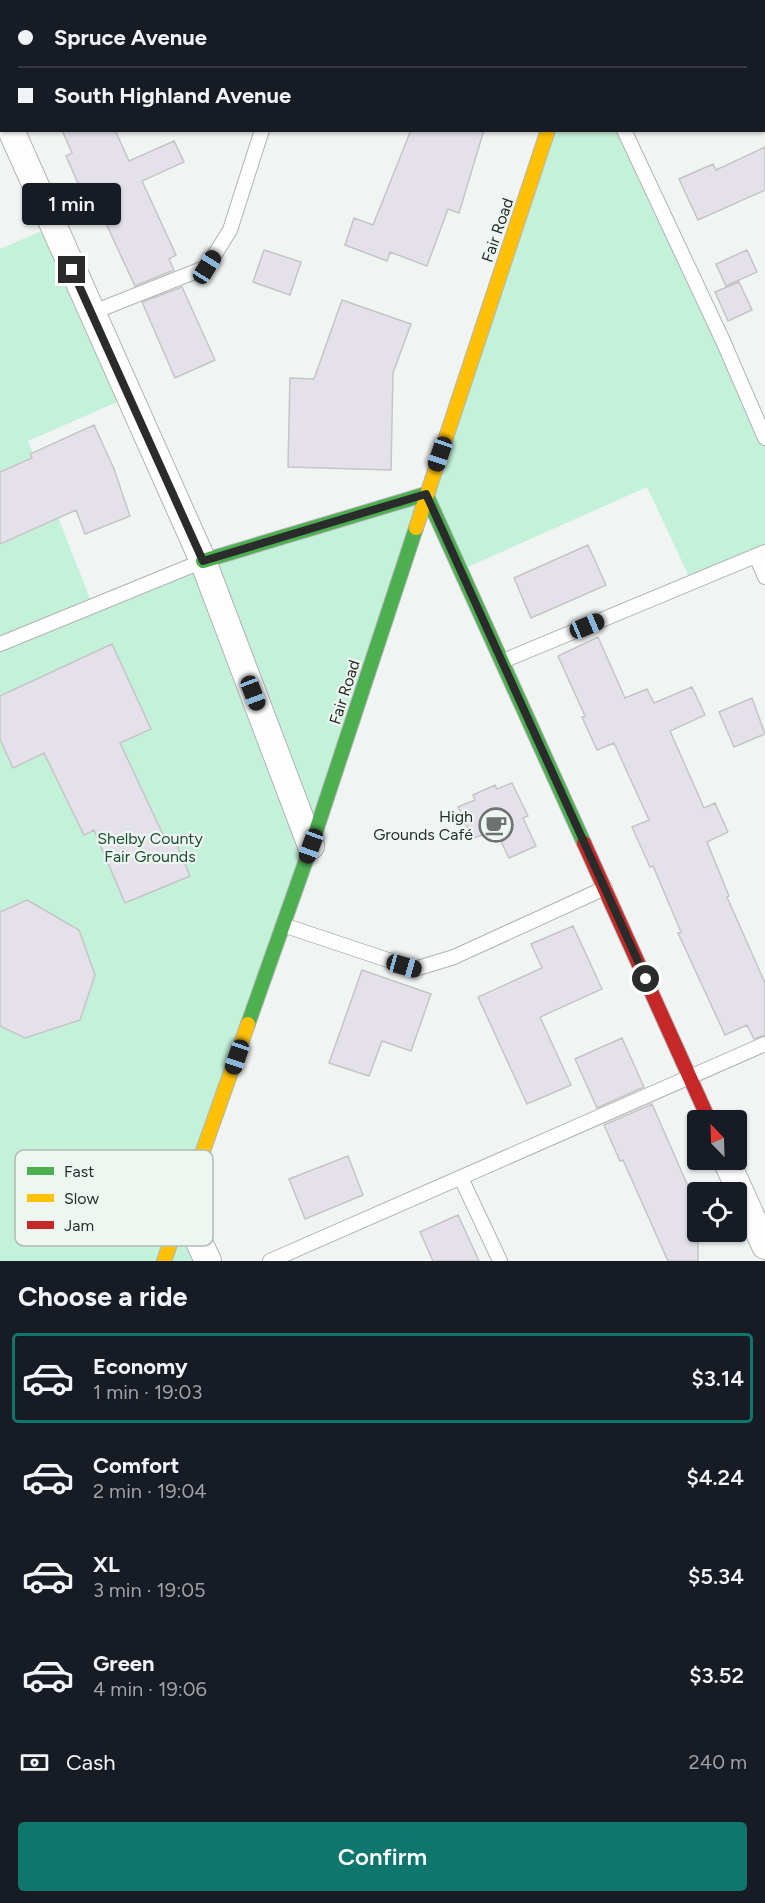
<!DOCTYPE html>
<meta charset="utf-8">
<style>
:root{--surface:#171b24;--page:#242831;--text:#f1f3f6;--muted:#9ea1a6;--line:#363941;--accent:#0f766e}
body{margin:0;font-family:Figtree,sans-serif;background:var(--page);color:var(--text);height:100vh;display:flex;flex-direction:column;font-size:22px;white-space:nowrap}
*{box-sizing:border-box;margin:0}
p{font-size:20px;color:var(--muted)}
.icon{flex:none;width:33px;height:33px;fill:none;stroke:currentColor;stroke-width:2;stroke-linecap:round;stroke-linejoin:round}
.map{position:relative;height:1261px;overflow:hidden}
.details{display:flex;flex-direction:column;background:var(--surface);flex:1}
.details>*{flex:none}
.banner{position:absolute;left:0px;top:0px;width:765px;height:132px;box-shadow:0 2px 4px #0004;display:grid;align-content:center;height:132px;padding:0 18px;background:var(--surface)}
.needle{width:39px;rotate:337deg}
.controls{position:absolute;left:687px;top:1110px;display:grid;gap:12px}
.controls a{display:grid;place-items:center;width:60px;height:60px;border-radius:6px;background:var(--surface);box-shadow:0 2px 4px #0004;font-size:30px}
.end{position:absolute;width:27px;height:27px;margin:-14px;border:8px solid #292c2a;background:#fff;box-shadow:0 0 0 3px #fff}
.from{border-radius:50%}
.bubble{position:absolute;height:42px;border-radius:6px;background:var(--surface);box-shadow:0 2px 4px #0004;font-size:20px;font-weight:600;line-height:42px;text-align:center}
.car{position:absolute;width:18px;height:36px;margin:-18px -9px;border-radius:8px;box-shadow:0 0 4px 2px #0007;background:linear-gradient(#222 24%,#8ab4d8 0 40%,#222 0 76%,#8ab4d8 0 86%,#222 0)}
.banner b{display:flex;align-items:center;gap:21px;height:57px;font-size:22px}
.banner b+b{border-top:2px solid var(--line)}
.banner i{width:15px;height:15px;background:var(--text)}
ul{padding:0;list-style:none}
li{display:flex;align-items:center;gap:18px;height:90px;margin:0 12px 9px;padding:0 6px;border:3px solid transparent;border-radius:6px}
li div{flex:1}
li b{display:block;font-size:22px}
li em{font-style:normal;font-weight:600}
li.current{border-color:var(--accent)}
li>.icon{width:54px;height:54px;stroke-width:1.5}
h2{padding:0 18px;font-size:27px;line-height:72px}
.pay{display:flex;align-items:center;gap:15px;height:66px;padding:0 18px;font-size:22px}
.pay p{margin-inline-start:auto}
.button{display:flex;gap:12px;margin-top:auto;padding:12px 18px}
.button a{flex:1;height:69px;border-radius:6px;background:var(--accent);color:#fff;font-size:24px;font-weight:600;line-height:69px;text-align:center}
.map>svg:first-child{display:block}
.green{fill:#c4f1da}
.building{fill:#e5e1ea;stroke:#c5c5c6;stroke-width:1.5}
.lines{fill:none;stroke-linecap:round;stroke-linejoin:round}
.lane-casing{stroke:#b1b4b3;stroke-width:16}
.street-casing{stroke:#b1b4b3;stroke-width:28}
.fast-casing{stroke:#b1b4b3;stroke-width:16}
.slow-casing{stroke:#b1b4b3;stroke-width:16}
.jam-casing{stroke:#b1b4b3;stroke-width:16}
.lane{stroke:#fdfdfd;stroke-width:14}
.street{stroke:#fdfdfd;stroke-width:26}
.fast{stroke:#4caf50;stroke-width:14}
.slow{stroke:#ffc107;stroke-width:14}
.jam{stroke:#c62828;stroke-width:14}
.route{stroke:#292c2a;stroke-width:8}
.labels{text-anchor:middle;stroke-width:4.5;stroke-linejoin:round;paint-order:stroke}
.street-label{font-size:16px;fill:#292c2a;stroke:#eef6f1}
.poi-label{font-size:16px;fill:#292c2a;stroke:#eef6f1;text-anchor:end}
.park-label{font-size:16px;fill:#1e4d37;stroke:#eef6f1}
.key{fill:#eef6f1;stroke:#b3b9b5;stroke-width:1.5}
.key-label{font-size:16px;fill:#292c2a}
</style>
<div class="map">
<svg width="765" height="1261" viewBox="0 0 765 1261">
<rect width="100%" height="100%" fill="#f0f4f2"/>
<!-- green -->
<path class="green" d="M 548,131 L 624,131 L 765,438 L 765,552 L 692,583 L 647,487 L 461,570 L 427,495 L 184,1210 L 208,1261 L 0,1261 L 0,249 L 53,226 L 129,397 L 28,441 L 93,606 L 426,494 Z"/>
<!-- building -->
<path class="building" d="M 62,130 L 115,130 L 129,161 L 174,141 L 184,162 L 142,181 L 176,255 L 169,259 L 174,270 L 135,286 L 90,189 L 82,192 L 66,156 L 72,153 Z
M 411,130 L 484,130 L 459,213 L 448,209 L 427,266 L 390,252 L 387,261 L 345,245 L 354,218 L 373,225 Z
M 765,147 L 765,190 L 698,220 L 679,179 L 713,164 L 716,170 Z
M 264,250 L 301,262 L 290,295 L 253,282 Z
M 747,250 L 757,272 L 726,286 L 716,264 Z
M 739,282 L 752,310 L 728,321 L 715,292 Z
M 182,287 L 215,360 L 175,378 L 142,302 Z
M 342,300 L 411,324 L 393,373 L 391,470 L 288,467 L 290,378 L 314,379 Z
M 94,425 L 114,469 L 130,516 L 85,534 L 76,510 L 0,544 L 0,472 L 32,458 L 30,454 Z
M 588,545 L 606,585 L 531,618 L 514,578 Z
M 598,637 L 625,698 L 647,689 L 654,703 L 692,687 L 705,715 L 670,731 L 704,808 L 715,803 L 728,832 L 707,842 L 729,896 L 727,897 L 765,983 L 765,1035 L 754,1039 L 747,1025 L 725,1035 L 678,933 L 681,932 L 653,866 L 650,867 L 632,827 L 649,820 L 614,743 L 597,750 L 582,717 L 585,716 L 558,656 Z
M 112,644 L 151,729 L 120,743 L 166,841 L 174,838 L 190,876 L 125,903 L 94,830 L 84,835 L 44,753 L 13,768 L 0,739 L 0,696 Z
M 752,698 L 765,734 L 734,747 L 719,712 Z
M 512,783 L 528,816 L 523,818 L 536,846 L 509,858 L 496,831 L 473,838 L 458,807 L 475,800 L 473,795 L 495,785 L 497,789 Z
M 27,900 L 79,930 L 95,975 L 80,1020 L 25,1038 L 0,1026 L 0,912 Z
M 573,926 L 602,989 L 540,1017 L 571,1085 L 527,1104 L 478,997 L 542,968 L 531,944 Z
M 362,970 L 431,994 L 411,1051 L 382,1041 L 369,1076 L 329,1063 Z
M 622,1038 L 644,1087 L 597,1108 L 575,1059 Z
M 652,1104 L 698,1209 L 698,1261 L 668,1261 L 623,1160 L 620,1161 L 604,1125 Z
M 348,1156 L 363,1195 L 305,1219 L 289,1179 Z
M 458,1215 L 479,1261 L 433,1261 L 420,1232 Z"/>
<g class="lines">
<!-- lane casing -->
<g class="lane-casing">
<path id="lane" d="M 304,2 L 305,0
M 764,58 L 765,57
M 624,130 L 723,341 L 765,438
M 91,313 L 207,267 L 230,230 L 262,130
M 756,556 L 765,577
M 0,644 L 203,561
M 503,661 L 765,552
M 283,925 L 415,969 L 454,957 L 605,888
M 461,1178 L 500,1261
M 270,1261 L 765,1044"/>
</g>
<!-- street casing -->
<g class="street-casing">
<path id="street" d="M 0,106 L 2,109
M 11,130 L 203,561 L 311,846
M 726,1160 L 765,1246
M 184,1210 L 208,1261"/>
</g>
<!-- fast casing -->
<g class="fast-casing">
<path id="fast" d="M 203,561 L 426,494 L 584,843
M 248,1024 L 311,846 L 416,528"/>
</g>
<!-- slow casing -->
<g class="slow-casing">
<path id="slow" d="M 591,2 L 592,0
M 416,528 L 548,130
M 164,1261 L 248,1024"/>
</g>
<!-- jam casing -->
<g class="jam-casing">
<path id="jam" d="M 584,843 L 709,1120"/>
</g>
<!-- lane -->
<use href="#lane" class="lane"/>
<!-- street -->
<use href="#street" class="street"/>
<!-- fast -->
<use href="#fast" class="fast"/>
<!-- slow -->
<use href="#slow" class="slow"/>
<!-- jam -->
<use href="#jam" class="jam"/>
</g>
<g class="lines">
<!-- route -->
<path class="route" d="M 72,270 L 203,561 L 426,494 L 646,979"/>
</g>
<!-- icons -->
<defs>
<g id="cafe-ring" transform="scale(1.725)"><circle r="9.5" fill="#eef6f1" stroke="#6f7270" stroke-width="1.5"/><path d="M-5.5-4.5H6V0H3Q3 3.5 0 3.5H-2.5Q-5.5 3.5-5.5 0ZM3-3.2v2h1.7v-2ZM-6 4.5H4V6H-6Z" fill="#6f7270"/></g>
</defs>
<g fill-rule="evenodd">
<use href="#cafe-ring" x="496" y="825"/>
</g>
<g class="labels">
<!-- street labels -->
<g class="street-label">
<text transform="translate(497 230) rotate(-71)" y="6">Fair Road</text>
<text transform="translate(344 692) rotate(-72)" y="6">Fair Road</text>
</g>
<!-- poi labels -->
<g class="poi-label">
<text x="473" y="822">High<tspan x="473" dy="18">Grounds Café</tspan></text>
</g>
<!-- park labels -->
<g class="park-label">
<text x="150" y="844">Shelby County<tspan x="150" dy="18">Fair Grounds</tspan></text>
</g>
</g>
<!-- legend -->
<rect x="15" y="1150" width="198" height="96" rx="9" class="key"/>
<rect x="27" y="1167" width="27" height="8" fill="#4caf50"/>
<rect x="27" y="1194" width="27" height="8" fill="#ffc107"/>
<rect x="27" y="1221" width="27" height="8" fill="#c62828"/>
<g class="key-label">
<text x="64" y="1177">Fast</text>
<text x="64" y="1204">Slow</text>
<text x="64" y="1231">Jam</text>
</g>
</svg>
<div class="controls">
<a><svg class="needle" viewBox="-14 -14 28 28"><path d="M0-13l5 13h-10z" fill="#e53935"/><path d="M0 13l5-13h-10z" fill="#9ea1a6"/></svg></a>
<a><svg class="icon" aria-label="locate" viewBox="0 0 24 24"><circle cx="12" cy="12" r="6"/><path d="M12 2v4M12 18v4M2 12h4M18 12h4"/></svg></a>
</div>
<i class="end from" style="left:646px;top:979px"></i>
<i class="end" style="left:72px;top:270px"></i>
<div class="bubble" style="left:22px;top:183px;width:99px">1 min</div>
<i class="car" style="left:207px;top:267px;rotate:32deg"></i>
<i class="car" style="left:440px;top:454px;rotate:199deg"></i>
<i class="car" style="left:587px;top:626px;rotate:67deg"></i>
<i class="car" style="left:253px;top:693px;rotate:159deg"></i>
<i class="car" style="left:311px;top:846px;rotate:200deg"></i>
<i class="car" style="left:404px;top:966px;rotate:106deg"></i>
<i class="car" style="left:237px;top:1057px;rotate:199deg"></i>
<div class="banner">
<b><i class="from"></i>Spruce Avenue</b>
<b><i></i>South Highland Avenue</b>
</div>
</div>
<section class="details">
<h2>Choose a ride</h2>
<ul>
<li class="current"><svg class="icon" aria-label="car" viewBox="0 0 24 24"><path d="M5 17H2v-5l4-1 3-4h7l3 4 3 1v5h-3M9 17h6M6 11h13"/><circle cx="7" cy="17" r="2"/><circle cx="17" cy="17" r="2"/></svg><div><b>Economy</b><p>1 min · 19:03</p></div><em>$3.14</em></li>
<li><svg class="icon" aria-label="car" viewBox="0 0 24 24"><path d="M5 17H2v-5l4-1 3-4h7l3 4 3 1v5h-3M9 17h6M6 11h13"/><circle cx="7" cy="17" r="2"/><circle cx="17" cy="17" r="2"/></svg><div><b>Comfort</b><p>2 min · 19:04</p></div><em>$4.24</em></li>
<li><svg class="icon" aria-label="car" viewBox="0 0 24 24"><path d="M5 17H2v-5l4-1 3-4h7l3 4 3 1v5h-3M9 17h6M6 11h13"/><circle cx="7" cy="17" r="2"/><circle cx="17" cy="17" r="2"/></svg><div><b>XL</b><p>3 min · 19:05</p></div><em>$5.34</em></li>
<li><svg class="icon" aria-label="car" viewBox="0 0 24 24"><path d="M5 17H2v-5l4-1 3-4h7l3 4 3 1v5h-3M9 17h6M6 11h13"/><circle cx="7" cy="17" r="2"/><circle cx="17" cy="17" r="2"/></svg><div><b>Green</b><p>4 min · 19:06</p></div><em>$3.52</em></li>
</ul>
<div class="pay"><svg class="icon" aria-label="cash" viewBox="0 0 24 24"><path d="M3 7h18v10H3z"/><circle cx="12" cy="12" r="2"/></svg>Cash<p>240 m</p></div>
<div class="button"><a>Confirm</a></div>
</section>
